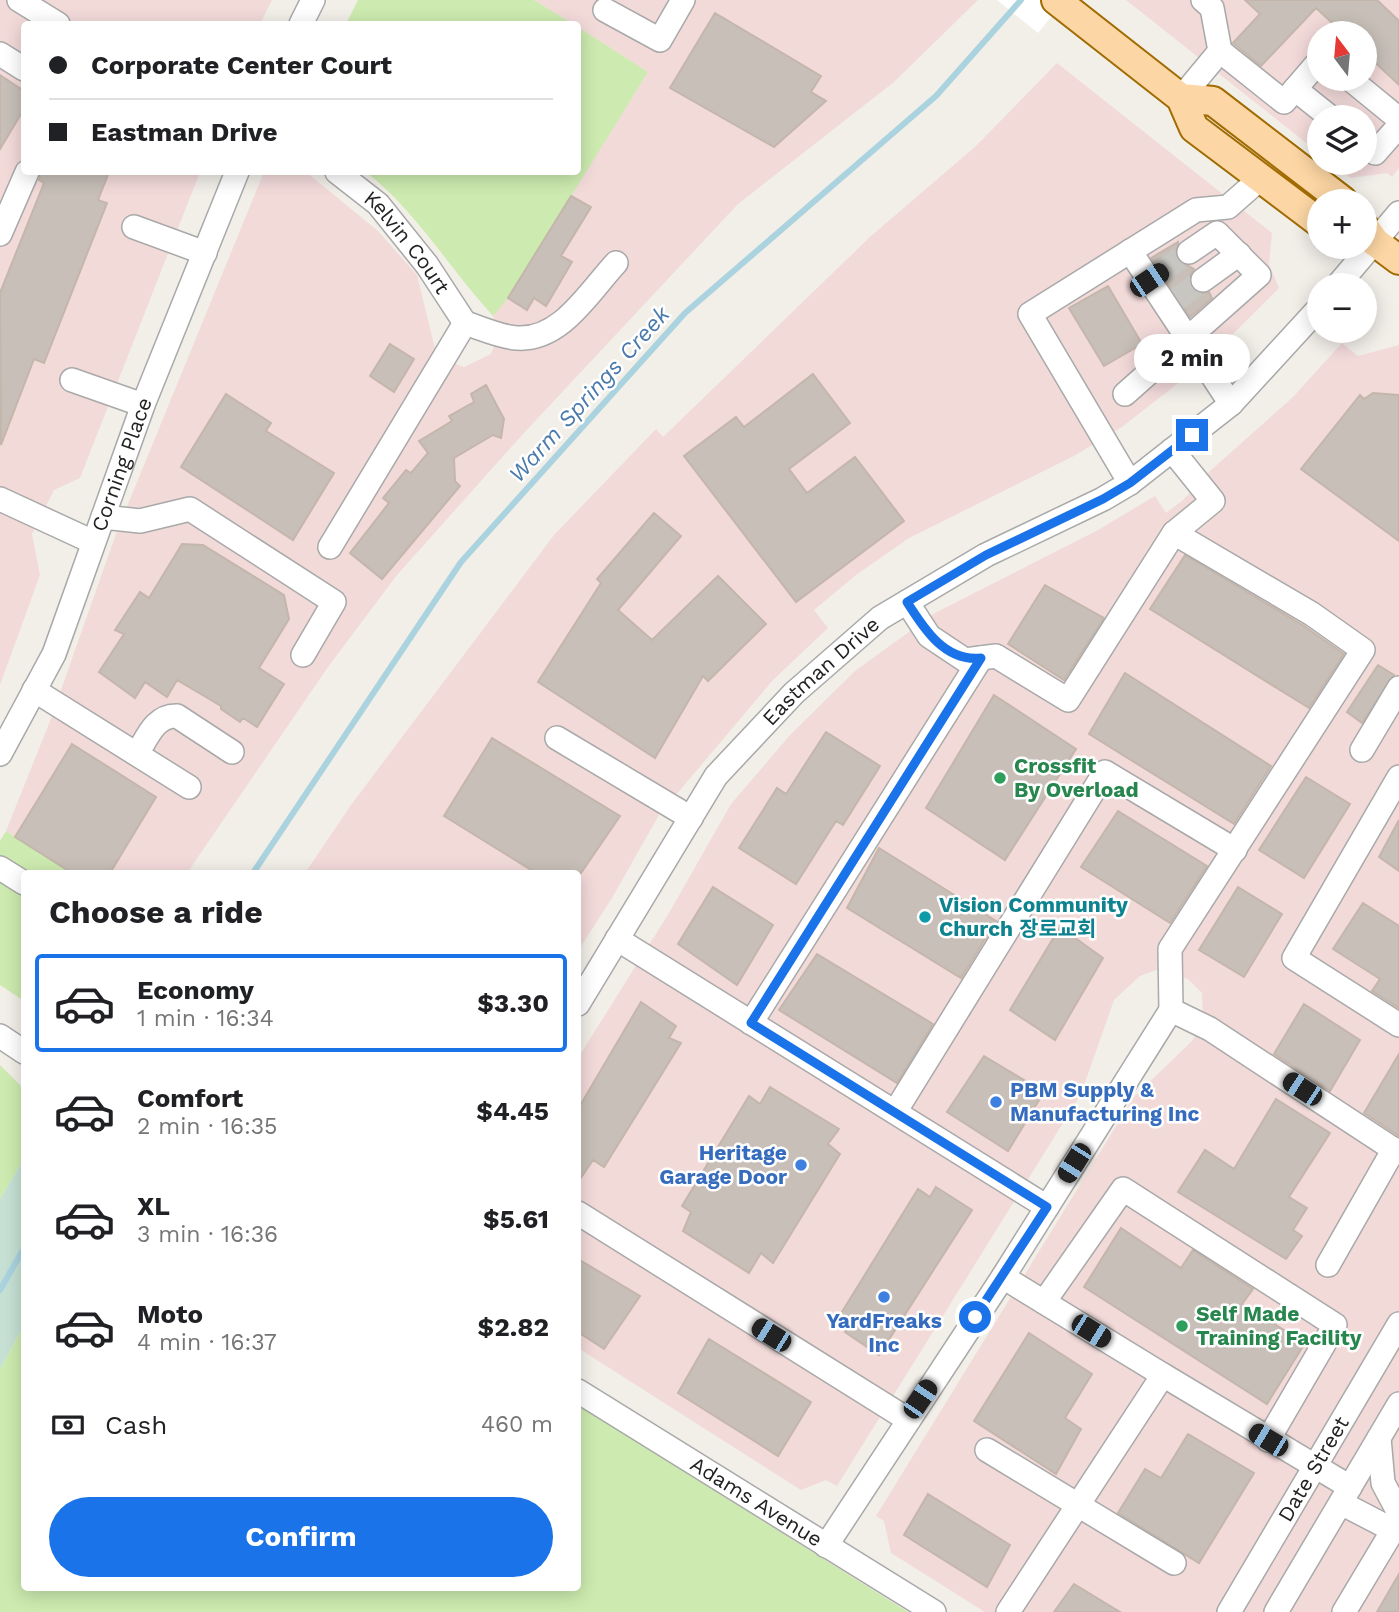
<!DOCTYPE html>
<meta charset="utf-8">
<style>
:root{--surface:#fff;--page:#f6f6f6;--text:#202124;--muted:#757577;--line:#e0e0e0;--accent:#1a73e8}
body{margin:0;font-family:"Work Sans","Noto Sans KR",sans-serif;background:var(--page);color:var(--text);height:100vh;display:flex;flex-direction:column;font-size:26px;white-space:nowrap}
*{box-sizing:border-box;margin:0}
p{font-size:23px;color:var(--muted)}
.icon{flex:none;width:38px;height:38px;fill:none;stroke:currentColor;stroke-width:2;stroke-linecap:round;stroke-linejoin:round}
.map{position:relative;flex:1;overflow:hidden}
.sheet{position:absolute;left:21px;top:870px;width:560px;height:721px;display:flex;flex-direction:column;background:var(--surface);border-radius:7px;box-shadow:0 4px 18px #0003}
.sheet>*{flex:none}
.guide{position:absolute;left:21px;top:21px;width:560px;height:154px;border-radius:7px;box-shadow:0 4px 18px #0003;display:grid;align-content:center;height:154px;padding:0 28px;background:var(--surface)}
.needle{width:46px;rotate:344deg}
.controls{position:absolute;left:1307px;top:21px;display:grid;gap:14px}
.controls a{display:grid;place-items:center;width:70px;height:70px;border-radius:50%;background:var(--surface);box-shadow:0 4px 18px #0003;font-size:35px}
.end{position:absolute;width:32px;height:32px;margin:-16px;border:9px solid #1a73e8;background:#fff;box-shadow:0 0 0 4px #fff}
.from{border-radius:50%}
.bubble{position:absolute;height:49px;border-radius:24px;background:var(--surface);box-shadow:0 4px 18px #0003;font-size:23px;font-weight:700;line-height:49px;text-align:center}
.car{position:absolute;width:21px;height:42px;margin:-21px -10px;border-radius:9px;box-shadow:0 0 5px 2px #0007;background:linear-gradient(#222 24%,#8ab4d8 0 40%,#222 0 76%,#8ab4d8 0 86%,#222 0)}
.guide b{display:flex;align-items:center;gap:24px;height:66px;font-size:26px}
.guide b+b{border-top:2px solid var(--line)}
.guide i{width:18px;height:18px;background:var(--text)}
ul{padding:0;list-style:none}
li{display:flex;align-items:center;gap:21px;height:98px;margin:0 14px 10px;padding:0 14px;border:4px solid transparent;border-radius:7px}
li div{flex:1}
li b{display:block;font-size:26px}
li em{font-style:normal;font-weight:700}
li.active{border-color:var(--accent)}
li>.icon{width:63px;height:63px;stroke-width:1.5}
h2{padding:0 28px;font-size:32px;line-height:84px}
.pay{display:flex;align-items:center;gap:18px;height:77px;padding:0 28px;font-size:26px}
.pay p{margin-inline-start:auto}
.cta{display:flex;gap:14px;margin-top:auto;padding:14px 28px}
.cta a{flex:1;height:80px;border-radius:42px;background:var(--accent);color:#fff;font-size:28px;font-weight:700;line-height:80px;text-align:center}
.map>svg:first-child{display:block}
.commercial{fill:#f2dad9;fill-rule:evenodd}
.grass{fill:#cdebb0}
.wetland{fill:#c6e0d4}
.pier{fill:#fff}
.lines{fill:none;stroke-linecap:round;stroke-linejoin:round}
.stream{stroke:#aad3df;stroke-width:6}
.building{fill:#c7bfb8;stroke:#c4b6ab;stroke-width:2}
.minor-tunnel{stroke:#c8c6c1;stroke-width:23;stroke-dasharray:23 11;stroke-linecap:butt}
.minor-casing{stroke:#a9a9a9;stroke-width:26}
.major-casing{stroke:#a06b00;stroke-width:32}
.minor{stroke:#fff;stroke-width:23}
.major{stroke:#fcd6a4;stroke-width:28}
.route{stroke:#1a73e8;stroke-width:9}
.leisure-dot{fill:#2e9e5b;stroke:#fff;stroke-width:2.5}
.culture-dot{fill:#0f9aa8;stroke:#fff;stroke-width:2.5}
.shop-dot{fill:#3f7fe0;stroke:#fff;stroke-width:2.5}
.labels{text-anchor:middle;stroke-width:5;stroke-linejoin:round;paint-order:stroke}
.street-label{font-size:21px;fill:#222;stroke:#fff}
.leisure-label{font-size:21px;font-weight:bold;fill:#27864d;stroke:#fff;text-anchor:start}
.culture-label{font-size:21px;font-weight:bold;fill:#0d838f;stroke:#fff;text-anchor:start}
.shop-label{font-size:21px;font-weight:bold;fill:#366cbe;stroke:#fff;text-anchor:start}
.water-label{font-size:23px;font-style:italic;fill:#4a7aab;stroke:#fff}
</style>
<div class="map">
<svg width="1399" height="1612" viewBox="0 0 1399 1612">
<rect width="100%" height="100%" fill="#f2efe9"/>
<!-- commercial -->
<path class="commercial" d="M 0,0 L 272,0 L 260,24 L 24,24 L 24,172 L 200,172 L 80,478 L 54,490 L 32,534 L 40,575 L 0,685 Z
M 534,0 L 978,0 L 894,82 L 738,204 L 523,434 L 397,575 L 328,667 L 187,873 L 72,873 L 6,831 L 50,721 L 117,531 L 264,172 L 306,172 L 378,231 L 417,275 L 437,357 L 464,367 L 491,354 L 499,333 L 493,316 L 648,72 Z
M 1126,0 L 1399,0 L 1399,168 L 1392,177 L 1387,173 L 1351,178 L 1332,163 L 1365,163 L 1365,117 L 1320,117 L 1319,153 ZM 1320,33 L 1365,33 L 1365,79 L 1320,79 Z
M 1057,63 L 1272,233 L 1269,264 L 1279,288 L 1204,363 L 1122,427 L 1074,456 L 909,538 L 856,575 L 814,610 L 828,628 L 773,680 L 659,815 L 612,898 L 578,951 L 578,873 L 305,873 L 351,805 L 554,535 L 656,429 L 663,437 L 871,236 L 976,146 Z
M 1342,343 L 1358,356 L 1399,345 L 1399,1612 L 985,1612 L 891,1553 L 884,1521 L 876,1516 L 1134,1097 L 1192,1041 L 1203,1022 L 1202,993 L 1188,979 L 1156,970 L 1140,976 L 1114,1000 L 1081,1094 L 837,1486 L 826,1480 L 801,1490 L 578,1348 L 578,1058 L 669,913 L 731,804 L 791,734 L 855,671 L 935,613 L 1098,530 L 1155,496 L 1166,513 L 1183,500 L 1210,471 L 1293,397 Z"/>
<!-- grass -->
<path class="grass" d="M 358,0 L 534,0 L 573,24 L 346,24 Z
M 578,27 L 648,72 L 508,298 L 493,316 C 449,268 417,212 366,172 L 578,172 Z
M 6,831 L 72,873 L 24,873 L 24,1001 L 0,985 L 0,841 Z
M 0,1065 L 24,1089 L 24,1159 L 0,1199 Z
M 24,1324 L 24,1587 L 578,1587 L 578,1405 L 908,1612 L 0,1612 L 0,1369 Z"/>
<!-- wetland -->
<path class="wetland" d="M 24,1159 L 24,1324 L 0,1369 L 0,1199 Z"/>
<!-- pier -->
<path class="pier" d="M 997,0 L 1065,0 L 1038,33 Z"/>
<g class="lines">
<!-- stream -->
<path class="stream" d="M 253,873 L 461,562 L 685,313 L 936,96 L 1021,0
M 0,1290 L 24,1248"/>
</g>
<!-- building -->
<path class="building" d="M 1245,0 L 1377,0 L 1399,21 L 1399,85 L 1365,53 L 1365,33 L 1343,33 L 1316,8 L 1261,66 L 1233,43 L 1260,14 Z
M 715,13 L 821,76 L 811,92 L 826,101 L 774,147 L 670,88 Z
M 0,75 L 24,91 L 24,109 L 0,149 Z
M 41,172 L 109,172 L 98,200 L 107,203 L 44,363 L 34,359 L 1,445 L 0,293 L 44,183 L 39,180 Z
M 571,196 L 591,207 L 561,256 L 572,262 L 546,306 L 534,298 L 527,310 L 508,298 Z
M 1178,242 L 1177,259 L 1194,269 L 1190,275 L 1191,288 L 1198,293 L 1209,292 L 1212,298 L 1190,317 L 1151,258 Z
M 1108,286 L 1142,344 L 1104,366 L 1069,308 Z
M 390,344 L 414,359 L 394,392 L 370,376 Z
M 813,374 L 850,423 L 789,469 L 807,493 L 855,457 L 904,521 L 796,602 L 684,456 L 736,417 L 744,427 Z
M 486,385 L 504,419 L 501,438 L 493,435 L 454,458 L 455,481 L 460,486 L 382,579 L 350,553 L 389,503 L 383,498 L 406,470 L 411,473 L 428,453 L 419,441 L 452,421 L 449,416 L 474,402 L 471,394 Z
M 1373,393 L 1399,395 L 1399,541 L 1301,469 L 1360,395 L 1364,399 Z
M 226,394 L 271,423 L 266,431 L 334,473 L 293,540 L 181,467 Z
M 654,513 L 681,536 L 618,610 L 652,640 L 718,576 L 766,624 L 708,681 L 703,676 L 655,758 L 538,682 L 601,583 L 597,579 Z
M 182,544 L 203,545 L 284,595 L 289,619 L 259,668 L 284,684 L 257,727 L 243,718 L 240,722 L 221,709 L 221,706 L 177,680 L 167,697 L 145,682 L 135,698 L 99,672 L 124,634 L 115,630 L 140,592 L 149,598 Z
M 1185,555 L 1304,626 L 1344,654 L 1309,708 L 1150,609 Z
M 1045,585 L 1104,618 L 1064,680 L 1008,644 Z
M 1378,665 L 1394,675 L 1362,723 L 1347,712 Z
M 1125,673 L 1271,766 L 1234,824 L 1089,734 Z
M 994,695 L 1076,749 L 1005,860 L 926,808 Z
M 826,732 L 880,766 L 843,825 L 836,821 L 796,884 L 739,848 L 777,788 L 786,794 Z
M 492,738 L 620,816 L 581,873 L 536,873 L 444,816 Z
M 72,744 L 156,797 L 110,873 L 72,873 L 15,837 Z
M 1306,777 L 1350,804 L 1304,878 L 1259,850 Z
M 1118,811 L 1207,866 L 1170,923 L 1081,867 Z
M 1399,820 L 1399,871 L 1379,857 Z
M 879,848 L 996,921 L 961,978 L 847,908 Z
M 713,887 L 773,925 L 737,985 L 678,944 Z
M 1238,887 L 1282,914 L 1244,977 L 1199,950 Z
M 1363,903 L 1399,926 L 1399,1008 L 1372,991 L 1380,979 L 1333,949 Z
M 1060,927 L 1103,958 L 1055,1040 L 1010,1010 Z
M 817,954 L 933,1024 L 897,1083 L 779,1010 Z
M 641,1002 L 676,1026 L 669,1038 L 681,1043 L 604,1167 L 593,1160 L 578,1182 L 578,1109 Z
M 1304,1004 L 1360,1040 L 1330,1091 L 1274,1054 Z
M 1399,1054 L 1399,1136 L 1364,1113 Z
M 984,1056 L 1044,1092 L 1008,1151 L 947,1112 Z
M 770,1087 L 839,1129 L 828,1144 L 840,1154 L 773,1263 L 761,1253 L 749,1273 L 683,1231 L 691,1212 L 682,1206 L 749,1096 L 760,1104 Z
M 1276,1099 L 1330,1133 L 1289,1197 L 1307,1208 L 1293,1230 L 1302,1236 L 1286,1259 L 1178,1192 L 1205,1150 L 1234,1169 Z
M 936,1187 L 972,1210 L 879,1355 L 845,1332 L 854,1322 L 840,1315 L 918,1189 L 930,1197 Z
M 1121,1228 L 1181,1268 L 1193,1250 L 1253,1289 L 1242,1304 L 1305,1343 L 1267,1404 L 1084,1287 Z
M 578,1259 L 640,1296 L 604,1349 L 578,1332 Z
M 1029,1333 L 1092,1374 L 1065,1418 L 1081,1429 L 1056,1474 L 974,1421 Z
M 709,1339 L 811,1402 L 778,1456 L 678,1393 Z
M 1188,1434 L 1254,1473 L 1199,1563 L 1118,1513 L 1145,1469 L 1161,1478 Z
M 928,1494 L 1010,1545 L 987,1587 L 904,1535 Z
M 1399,1574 L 1399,1612 L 1377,1612 Z
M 1074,1584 L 1120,1612 L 1054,1612 Z"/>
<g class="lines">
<!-- minor-tunnel -->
<path class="minor-tunnel" d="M 1161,272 L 1189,252
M 1177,299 L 1203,280"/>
<!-- minor casing -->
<g class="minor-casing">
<g id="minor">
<path d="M 19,0 L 58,24"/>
<path d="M 605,10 L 660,40 L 683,0"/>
<path d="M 301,24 L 313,0"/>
<path d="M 1220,51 L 1284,102 L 1320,60"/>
<path d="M 0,54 L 24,69"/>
<path d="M 1350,79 L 1399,119"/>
<path d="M 1295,89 L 1330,117"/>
<path d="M 1181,98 L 1220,51 L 1212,8 L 1203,0"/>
<path d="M 1365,145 L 1375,153 L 1399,126"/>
<path id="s1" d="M 337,172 L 378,204 L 427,265 L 465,323"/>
<path d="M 134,227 L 205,253"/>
<path d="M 0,234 L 27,172"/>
<path d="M 1130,251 L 1231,404"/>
<path d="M 1203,280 L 1239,254"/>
<path d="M 1338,285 L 1399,213"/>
<path d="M 465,323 C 481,328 500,337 517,338 C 561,341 589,292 616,263"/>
<path d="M 72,380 L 143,405"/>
<path d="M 1125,394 L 1259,275 L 1217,233 L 1189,252"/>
<path d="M 1130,483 L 1030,314 L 1196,210 L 1228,207 L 1261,178"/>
<path d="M 0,499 L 93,542"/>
<path d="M 103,517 L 140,521 L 190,509 L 334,602 L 303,655"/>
<path d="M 330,547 L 465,323"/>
<path d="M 907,602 L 929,636 L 965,660 L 996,656 L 1068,700 L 1174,533"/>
<path d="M 34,690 L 189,787"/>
<path d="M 557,738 L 691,818"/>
<path d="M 1362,750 L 1399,688"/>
<path id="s2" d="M 0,754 L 54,654 L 143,405 L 237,172"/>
<path d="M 137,754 C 147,738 155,715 177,716 L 232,752"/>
<path d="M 1399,777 L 1294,958 L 1399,1025"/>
<path d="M 0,868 L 24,883"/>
<path d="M 617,939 L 1047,1207"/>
<path id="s3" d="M 578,1004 L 716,776 L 794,693 L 880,618 L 986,555 L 1103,499 L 1130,483 L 1231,404 L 1320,307"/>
<path d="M 1171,1010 L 1170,949 L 1363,650 L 1312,614 L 1174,533 L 1213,501 L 1172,450"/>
<path d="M 1171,1010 L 1210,1029 L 1399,1153"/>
<path d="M 751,1023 L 981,658"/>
<path d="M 0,1036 L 24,1052"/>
<path d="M 895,1112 L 1105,772 L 1235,850"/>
<path d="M 578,1213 L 907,1419"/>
<path d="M 1328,1265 L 1394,1149"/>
<path d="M 1003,1277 L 1163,1375"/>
<path d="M 1044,1302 L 1123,1189 L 1335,1325 L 1268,1440"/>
<path id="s4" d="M 578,1391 L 934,1612"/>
<path d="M 1379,1438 L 1383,1483 L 1399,1513"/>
<path d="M 987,1450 L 1174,1563"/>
<path d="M 1341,1503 L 1393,1530"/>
<path d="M 826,1546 L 1003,1277 L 1171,1010"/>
<path d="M 1008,1612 L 1163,1375 L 1350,1487"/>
<path id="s5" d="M 1229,1612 L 1399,1324"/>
<path d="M 1276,1612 L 1399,1404"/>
<path d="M 1344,1612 L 1399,1520"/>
</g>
</g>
<!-- major casing -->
<g class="major-casing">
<path id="major" d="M 1056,0 L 1181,98 L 1194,128 L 1320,223
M 1181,98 L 1213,101 L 1343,201
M 1365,228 L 1375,242 L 1399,260"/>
</g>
<!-- minor -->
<use href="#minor" class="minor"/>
<!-- major -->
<use href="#major" class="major"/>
</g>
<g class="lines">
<!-- route -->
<path class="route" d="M 975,1317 L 1047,1207 L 751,1023 L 981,658 C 945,662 924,629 907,602 L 986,555 L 1103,499 L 1130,483 L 1192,435"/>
</g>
<!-- markers -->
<g class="leisure-dot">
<circle cx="1000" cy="778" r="7"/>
<circle cx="1182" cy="1326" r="7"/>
</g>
<circle class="culture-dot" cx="925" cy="917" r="7"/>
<g class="shop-dot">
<circle cx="996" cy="1102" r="7"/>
<circle cx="801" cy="1165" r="7"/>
<circle cx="884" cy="1297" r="7"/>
</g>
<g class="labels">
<!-- street labels -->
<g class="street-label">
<text dy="7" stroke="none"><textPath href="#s1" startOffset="100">Kelvin Court</textPath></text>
<text dy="7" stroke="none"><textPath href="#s2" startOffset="315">Corning Place</textPath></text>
<text dy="7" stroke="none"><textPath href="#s3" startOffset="415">Eastman Drive</textPath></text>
<text dy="7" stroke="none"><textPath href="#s5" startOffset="166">Date Street</textPath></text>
<text dy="7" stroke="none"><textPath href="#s4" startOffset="210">Adams Avenue</textPath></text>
</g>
<!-- leisure labels -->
<g class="leisure-label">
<text x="1014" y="773">Crossfit<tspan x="1014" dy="24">By Overload</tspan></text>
<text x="1196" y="1321">Self Made<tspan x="1196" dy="24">Training Facility</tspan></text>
</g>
<!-- culture labels -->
<g class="culture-label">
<text x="939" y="912">Vision Community<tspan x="939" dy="24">Church 장로교회</tspan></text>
</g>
<!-- shop labels -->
<g class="shop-label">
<text x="1010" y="1097">PBM Supply &amp;<tspan x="1010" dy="24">Manufacturing Inc</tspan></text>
<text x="787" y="1160" text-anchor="end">Heritage<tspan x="787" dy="24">Garage Door</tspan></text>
<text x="884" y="1328" text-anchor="middle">YardFreaks<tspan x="884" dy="24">Inc</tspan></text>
</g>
<!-- water labels -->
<g class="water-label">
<text transform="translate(589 394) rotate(-48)" y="8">Warm Springs Creek</text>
</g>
</g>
</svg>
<div class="controls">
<a><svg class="needle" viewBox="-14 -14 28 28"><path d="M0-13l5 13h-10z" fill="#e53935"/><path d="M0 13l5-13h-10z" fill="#757577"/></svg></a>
<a><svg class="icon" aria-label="layers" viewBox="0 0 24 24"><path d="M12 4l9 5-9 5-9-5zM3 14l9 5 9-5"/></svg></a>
<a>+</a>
<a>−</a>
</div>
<i class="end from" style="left:975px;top:1317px"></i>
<i class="end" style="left:1192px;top:435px"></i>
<div class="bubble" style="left:1134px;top:334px;width:116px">2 min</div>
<i class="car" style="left:1149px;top:280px;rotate:56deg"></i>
<i class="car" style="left:1302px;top:1089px;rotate:303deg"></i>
<i class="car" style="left:1074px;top:1163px;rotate:212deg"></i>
<i class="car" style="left:1091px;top:1331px;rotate:122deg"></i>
<i class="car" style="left:771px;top:1335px;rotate:302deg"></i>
<i class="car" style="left:920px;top:1399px;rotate:34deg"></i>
<i class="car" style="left:1268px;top:1440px;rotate:301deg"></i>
<div class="guide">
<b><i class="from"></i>Corporate Center Court</b>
<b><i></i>Eastman Drive</b>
</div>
<section class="sheet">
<h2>Choose a ride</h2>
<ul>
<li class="active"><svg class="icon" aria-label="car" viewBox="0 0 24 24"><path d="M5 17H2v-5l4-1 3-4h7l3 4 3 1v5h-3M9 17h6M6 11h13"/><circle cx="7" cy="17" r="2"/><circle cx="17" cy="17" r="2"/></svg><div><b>Economy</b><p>1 min · 16:34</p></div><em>$3.30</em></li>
<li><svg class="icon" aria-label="car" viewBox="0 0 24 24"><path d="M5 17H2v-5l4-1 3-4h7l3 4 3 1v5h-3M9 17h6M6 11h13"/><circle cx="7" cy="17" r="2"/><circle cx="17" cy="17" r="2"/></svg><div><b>Comfort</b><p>2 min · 16:35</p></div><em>$4.45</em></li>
<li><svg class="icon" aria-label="car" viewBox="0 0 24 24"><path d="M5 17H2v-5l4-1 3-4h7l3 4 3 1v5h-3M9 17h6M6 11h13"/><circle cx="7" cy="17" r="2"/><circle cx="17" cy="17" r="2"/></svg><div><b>XL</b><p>3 min · 16:36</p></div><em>$5.61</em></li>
<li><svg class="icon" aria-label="car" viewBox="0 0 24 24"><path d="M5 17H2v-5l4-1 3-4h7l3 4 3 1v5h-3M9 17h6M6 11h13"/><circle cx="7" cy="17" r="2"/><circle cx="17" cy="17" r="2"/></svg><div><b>Moto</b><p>4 min · 16:37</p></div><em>$2.82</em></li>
</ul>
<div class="pay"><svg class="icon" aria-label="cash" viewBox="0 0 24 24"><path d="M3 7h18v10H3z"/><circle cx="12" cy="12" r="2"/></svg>Cash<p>460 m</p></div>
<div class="cta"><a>Confirm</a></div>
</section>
</div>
